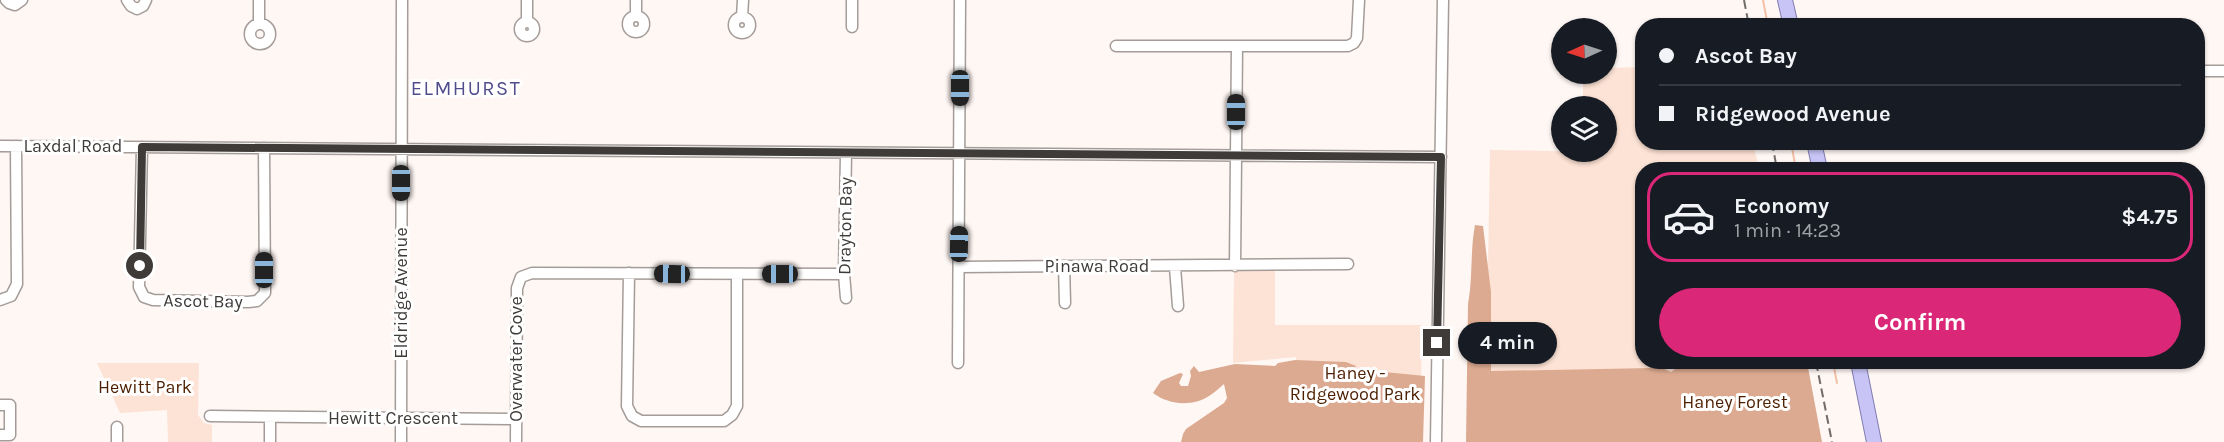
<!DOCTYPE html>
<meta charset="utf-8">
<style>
:root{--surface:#171b24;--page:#20242c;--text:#f1f3f6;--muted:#9ea1a6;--line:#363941;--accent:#db2777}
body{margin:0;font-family:Karla,sans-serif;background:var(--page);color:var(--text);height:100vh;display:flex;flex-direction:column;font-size:22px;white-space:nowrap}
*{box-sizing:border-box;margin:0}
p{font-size:20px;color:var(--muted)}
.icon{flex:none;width:33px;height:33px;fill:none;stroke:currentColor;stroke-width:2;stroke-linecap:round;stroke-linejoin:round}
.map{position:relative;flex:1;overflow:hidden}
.panel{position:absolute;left:1635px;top:162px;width:570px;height:207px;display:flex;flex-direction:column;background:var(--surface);border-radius:24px;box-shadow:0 2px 4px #0004}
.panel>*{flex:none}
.banner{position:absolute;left:1635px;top:18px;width:570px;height:132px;border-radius:24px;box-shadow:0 2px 4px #0004;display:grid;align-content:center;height:132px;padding:0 24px;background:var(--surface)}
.needle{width:39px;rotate:267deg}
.fabs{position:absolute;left:1551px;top:18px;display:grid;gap:12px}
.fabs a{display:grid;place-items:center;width:66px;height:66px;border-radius:50%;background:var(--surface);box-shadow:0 2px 4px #0004;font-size:30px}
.end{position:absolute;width:27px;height:27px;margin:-14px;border:8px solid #3e3b39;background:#fff;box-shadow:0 0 0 3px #fff}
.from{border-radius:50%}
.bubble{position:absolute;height:42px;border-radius:21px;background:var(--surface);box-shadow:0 2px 4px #0004;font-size:20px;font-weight:700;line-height:42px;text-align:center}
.car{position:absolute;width:18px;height:36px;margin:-18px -9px;border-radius:8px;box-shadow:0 0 4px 2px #0007;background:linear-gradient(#222 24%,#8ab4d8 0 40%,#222 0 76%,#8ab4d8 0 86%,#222 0)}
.banner b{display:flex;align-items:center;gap:21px;height:57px;font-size:22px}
.banner b+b{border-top:2px solid var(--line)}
.banner i{width:15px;height:15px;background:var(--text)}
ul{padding:10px 0 0;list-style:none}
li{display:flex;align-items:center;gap:18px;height:90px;margin:0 12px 9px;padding:0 12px;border:3px solid transparent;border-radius:24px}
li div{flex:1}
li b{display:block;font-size:22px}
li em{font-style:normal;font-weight:700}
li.on{border-color:var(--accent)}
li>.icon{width:54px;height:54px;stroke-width:1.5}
.button{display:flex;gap:12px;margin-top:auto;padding:12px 24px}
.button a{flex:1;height:69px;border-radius:36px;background:var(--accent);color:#fff;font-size:24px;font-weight:700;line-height:69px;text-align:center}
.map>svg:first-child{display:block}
.green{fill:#fde3d5}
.forest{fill:#dcaa90}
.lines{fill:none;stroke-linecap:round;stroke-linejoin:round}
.stream{stroke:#f4c1a7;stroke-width:2}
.minor-casing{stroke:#a49c98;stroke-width:13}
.major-casing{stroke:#807cb0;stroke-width:16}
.minor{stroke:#fff;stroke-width:10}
.major{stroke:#c8c5f6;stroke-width:14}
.rail{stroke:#706c6a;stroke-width:2;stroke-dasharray:9 4.5;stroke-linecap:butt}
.route{stroke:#3e3b39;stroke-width:8}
.labels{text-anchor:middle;stroke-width:6;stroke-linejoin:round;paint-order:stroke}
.street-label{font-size:18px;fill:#3e3b39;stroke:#fff}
.park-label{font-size:18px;fill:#4d1f01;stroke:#fff}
.neighbourhood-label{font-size:20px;letter-spacing:1.5px;fill:#514c8b;stroke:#fff}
</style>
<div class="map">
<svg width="2224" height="442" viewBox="0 0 2224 442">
<rect width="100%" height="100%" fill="#fff7f4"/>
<!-- green -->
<path class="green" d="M 1642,67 L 1642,142 L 1753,143 L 1759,169 L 1642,170 L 1642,362 L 1796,362 L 1812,442 L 1485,442 L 1490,150 L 1606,152 L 1606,106 L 1583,106 L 1583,74 L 1606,74 L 1607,68 Z
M 1234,270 L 1275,270 L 1275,325 L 1422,325 L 1420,442 L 1295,442 L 1296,357 L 1233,363 Z
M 97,363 L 199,363 L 198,415 L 204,423 L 212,425 L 212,442 L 168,442 L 167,410 L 120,413 Z"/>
<!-- forest -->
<path class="forest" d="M 1475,225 L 1483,226 L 1491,292 L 1491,371 L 1652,368 L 1662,368 L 1671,372 L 1685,362 L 1779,362 L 1791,365 L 1794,362 L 1807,362 L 1822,442 L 1466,442 L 1468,304 C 1473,278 1470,251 1475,225 Z
M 1295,360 L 1346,362 L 1356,366 L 1354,369 L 1425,376 L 1423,442 L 1181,442 L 1183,434 L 1186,429 L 1224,403 L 1227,398 L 1224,384 C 1219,388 1214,393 1209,396 C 1192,407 1169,405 1153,393 L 1161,381 L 1180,373 L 1183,374 L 1179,383 L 1181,386 L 1188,386 L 1191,376 L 1190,371 L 1194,366 L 1199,372 L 1235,364 L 1275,366 L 1278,363 Z"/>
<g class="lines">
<!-- stream -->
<path class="stream" d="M 1763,0 L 1768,26
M 1791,142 L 1796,170
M 1833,362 L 1837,383"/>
<!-- minor casing -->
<g class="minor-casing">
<path id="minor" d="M 6,0 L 9,3 L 15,5 L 22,0
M 127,0 L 131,6 L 137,9 L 143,6 L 146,0
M 636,0 L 636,16
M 852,0 L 852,27
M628 24a8 8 0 1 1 16 0a8 8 0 1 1-16 0Z
M 742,17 L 743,0
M734 25a8 8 0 1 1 16 0a8 8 0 1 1-16 0Z
M520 29a7 7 0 1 1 14 0a7 7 0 1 1-14 0Z
M 527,22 L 527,0
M250 34a10 10 0 1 1 20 0a10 10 0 1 1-20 0Z
M 259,24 L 259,0
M 1116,46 L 1348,46 L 1354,43 L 1357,38 L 1359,0
M 2198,71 L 2224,71
M 0,146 L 1441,157
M 142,147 L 139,287 L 144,297 L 153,300 L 248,302 L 257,301 L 265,293 L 264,148
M 1064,266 L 1065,303
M 1235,266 L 1237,47
M 959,267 L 1348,264
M 1175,267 L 1178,306
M 629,273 L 627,406 L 632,416 L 641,421 L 724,421 L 732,415 L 737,406 L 737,275
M 846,298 L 844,274 L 846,153
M 0,300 L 11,296 L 17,284 L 16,146
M 958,363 L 960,0
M 0,405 L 10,405 L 10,435 L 0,435
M 210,416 L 516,419
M 117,427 L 117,442
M 270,442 L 270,417
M 401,442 L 402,0
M 516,442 L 517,288 L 521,277 L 532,273 L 844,274
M 1436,442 L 1443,0"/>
</g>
<!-- major casing -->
<g class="major-casing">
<path id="major" d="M 1785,0 L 1791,26
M 1814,142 L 1820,170
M 1858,362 L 1874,442"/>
</g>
<!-- minor -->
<use href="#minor" class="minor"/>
<!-- major -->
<use href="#major" class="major"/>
<!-- rail -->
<path class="rail" d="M 1744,0 L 1749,26
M 1772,142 L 1777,170
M 1816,362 L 1832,442"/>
</g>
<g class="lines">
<!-- route -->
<path class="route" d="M 140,266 L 142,147 L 1441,157 L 1437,343"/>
</g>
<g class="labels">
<!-- street labels -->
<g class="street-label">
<text x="73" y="152">Laxdal Road</text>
<text transform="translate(845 226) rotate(-89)" y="6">Drayton Bay</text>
<text x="1097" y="272">Pinawa Road</text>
<text transform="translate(401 293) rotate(-90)" y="6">Eldridge Avenue</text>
<text transform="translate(203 301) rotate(1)" y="6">Ascot Bay</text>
<text transform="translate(516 359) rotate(-90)" y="6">Overwater Cove</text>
<text x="393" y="424">Hewitt Crescent</text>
</g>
<!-- park labels -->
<g class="park-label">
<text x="1355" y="379">Haney -<tspan x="1355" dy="21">Ridgewood Park</tspan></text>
<text x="145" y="393">Hewitt Park</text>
<text x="1735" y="408">Haney Forest</text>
</g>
<!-- neighbourhood labels -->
<g class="neighbourhood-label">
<text x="466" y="95">ELMHURST</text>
</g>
</g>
</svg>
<div class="fabs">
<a><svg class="needle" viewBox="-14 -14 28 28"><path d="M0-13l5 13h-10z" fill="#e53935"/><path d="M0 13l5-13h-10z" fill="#9ea1a6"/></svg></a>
<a><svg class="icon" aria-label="layers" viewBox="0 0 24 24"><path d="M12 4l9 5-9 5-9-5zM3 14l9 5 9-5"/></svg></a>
</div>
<i class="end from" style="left:140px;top:266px"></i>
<i class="end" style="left:1437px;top:343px"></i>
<div class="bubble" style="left:1458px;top:322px;width:99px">4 min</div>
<i class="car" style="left:960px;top:88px;rotate:180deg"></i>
<i class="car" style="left:1236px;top:112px;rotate:0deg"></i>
<i class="car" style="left:401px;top:183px;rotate:180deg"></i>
<i class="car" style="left:959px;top:244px;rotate:1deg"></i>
<i class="car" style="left:264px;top:270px;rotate:0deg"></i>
<i class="car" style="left:672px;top:274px;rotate:271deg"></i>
<i class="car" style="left:780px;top:274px;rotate:270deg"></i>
<div class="banner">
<b><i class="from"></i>Ascot Bay</b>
<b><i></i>Ridgewood Avenue</b>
</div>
<section class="panel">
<ul>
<li class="on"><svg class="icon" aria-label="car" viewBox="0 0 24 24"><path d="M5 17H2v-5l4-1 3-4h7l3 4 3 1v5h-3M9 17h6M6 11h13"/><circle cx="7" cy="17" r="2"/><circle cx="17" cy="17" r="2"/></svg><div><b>Economy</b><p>1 min · 14:23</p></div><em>$4.75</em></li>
</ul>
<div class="button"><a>Confirm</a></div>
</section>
</div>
